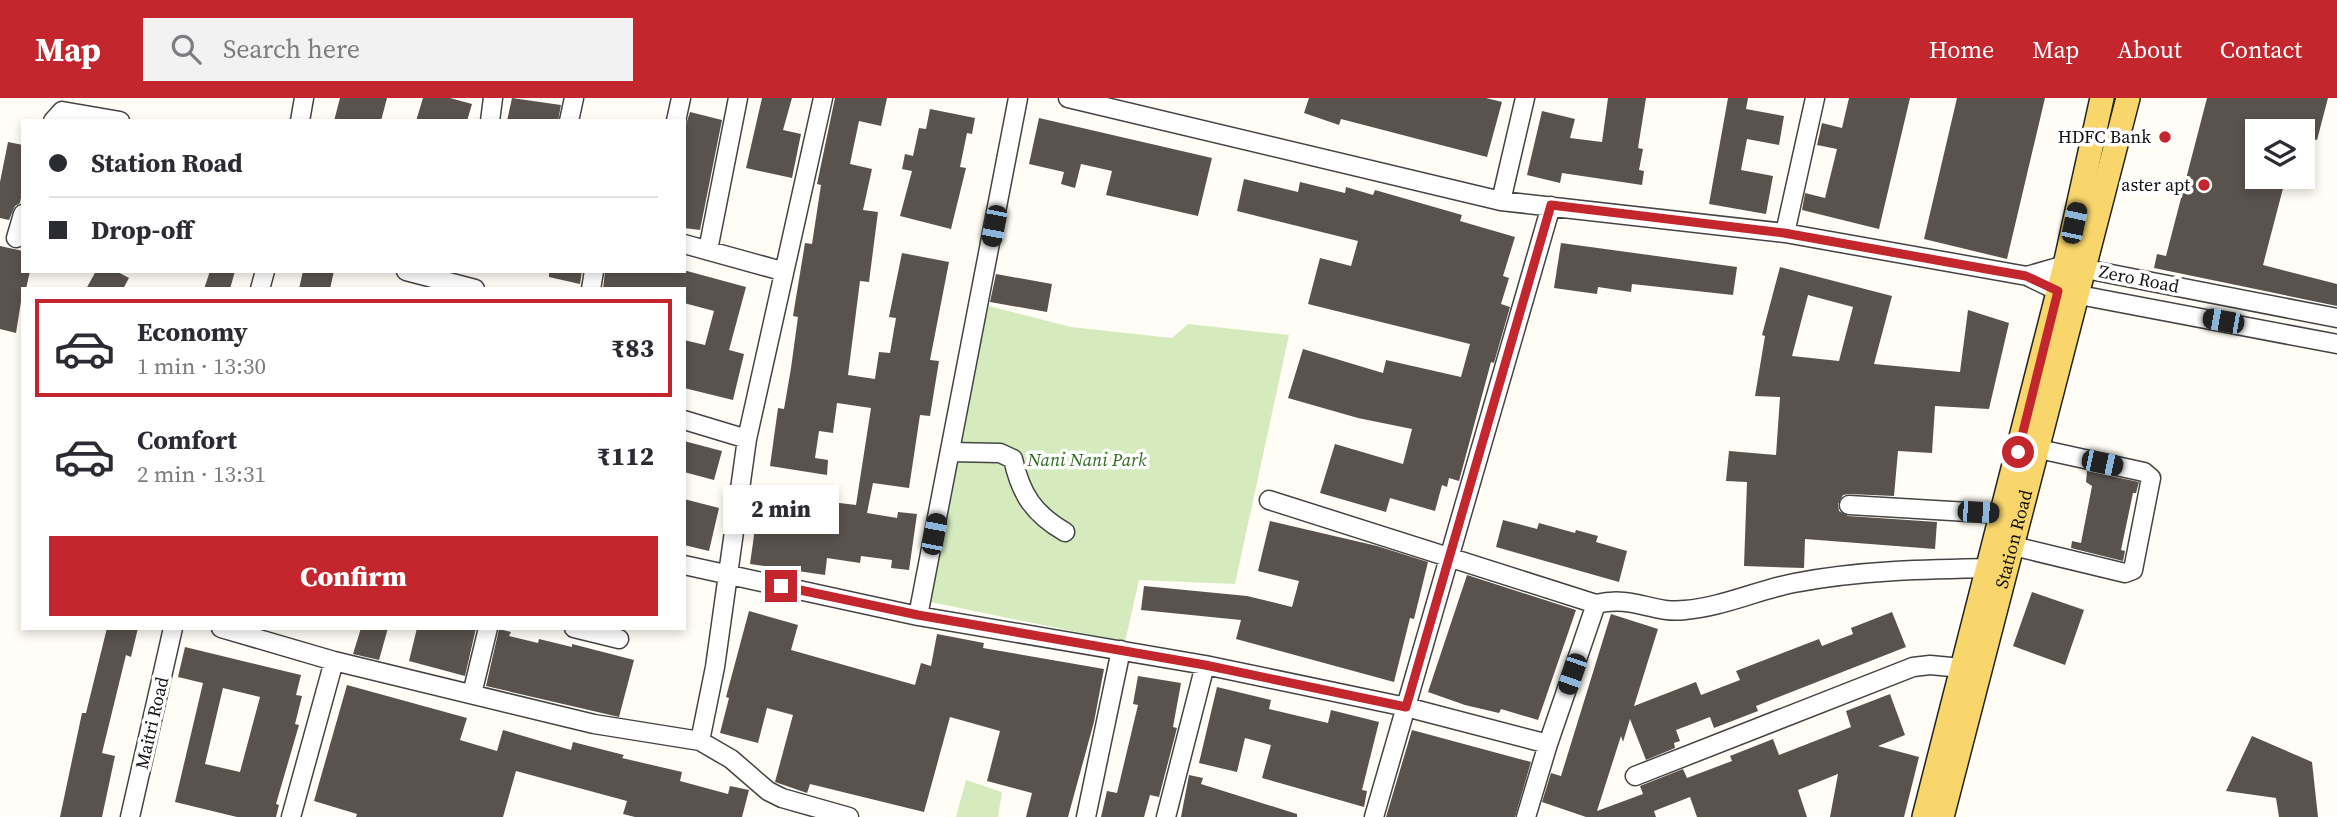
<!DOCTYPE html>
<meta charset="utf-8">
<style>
:root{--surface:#fff;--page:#f2f2f3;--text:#2b2b33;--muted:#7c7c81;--line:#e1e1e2;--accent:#c4262e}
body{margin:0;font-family:"Source Serif 4",serif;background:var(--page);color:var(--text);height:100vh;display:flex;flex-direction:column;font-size:26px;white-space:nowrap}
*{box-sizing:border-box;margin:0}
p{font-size:23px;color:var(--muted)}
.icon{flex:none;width:38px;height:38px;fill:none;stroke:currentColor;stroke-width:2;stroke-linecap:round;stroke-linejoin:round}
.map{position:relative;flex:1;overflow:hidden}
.details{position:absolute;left:21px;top:189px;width:665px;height:343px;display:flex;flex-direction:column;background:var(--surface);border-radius:0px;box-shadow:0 4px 10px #0003}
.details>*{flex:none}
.top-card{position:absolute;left:21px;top:21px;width:665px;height:154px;border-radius:0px;box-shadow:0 4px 10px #0003;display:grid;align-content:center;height:154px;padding:0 28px;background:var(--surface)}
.fabs{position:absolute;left:2245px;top:21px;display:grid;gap:14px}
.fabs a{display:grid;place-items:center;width:70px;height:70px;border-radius:0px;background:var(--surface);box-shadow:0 4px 10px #0003;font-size:35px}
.end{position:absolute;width:32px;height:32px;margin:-16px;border:9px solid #c4262e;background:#fff;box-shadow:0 0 0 4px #fff}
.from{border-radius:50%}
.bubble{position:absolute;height:49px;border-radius:0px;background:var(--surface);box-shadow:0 4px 10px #0003;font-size:23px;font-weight:800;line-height:49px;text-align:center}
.car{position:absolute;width:21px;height:42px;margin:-21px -10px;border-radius:9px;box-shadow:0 0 5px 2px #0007;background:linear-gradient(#222 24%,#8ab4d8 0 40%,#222 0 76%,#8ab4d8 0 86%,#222 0)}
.top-card b{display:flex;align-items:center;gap:24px;height:66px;font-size:26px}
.top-card b+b{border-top:2px solid var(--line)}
.top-card i{width:18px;height:18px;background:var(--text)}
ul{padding:12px 0 0;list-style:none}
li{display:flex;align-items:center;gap:21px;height:98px;margin:0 14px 10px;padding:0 14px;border:4px solid transparent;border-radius:0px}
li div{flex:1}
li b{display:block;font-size:26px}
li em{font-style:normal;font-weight:800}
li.current{border-color:var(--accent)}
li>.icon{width:63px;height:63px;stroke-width:1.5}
.action{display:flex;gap:14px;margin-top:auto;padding:14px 28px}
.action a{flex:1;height:80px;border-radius:0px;background:var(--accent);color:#fff;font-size:28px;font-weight:800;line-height:80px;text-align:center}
header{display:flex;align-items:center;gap:42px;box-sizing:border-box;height:98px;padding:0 35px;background:var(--accent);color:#fff}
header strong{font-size:33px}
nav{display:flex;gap:38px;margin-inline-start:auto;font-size:24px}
.search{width:490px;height:63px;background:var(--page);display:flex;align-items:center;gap:18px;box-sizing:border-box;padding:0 24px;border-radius:0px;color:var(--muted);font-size:26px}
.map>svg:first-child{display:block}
.green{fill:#d5ebbd}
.building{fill:#5a524d;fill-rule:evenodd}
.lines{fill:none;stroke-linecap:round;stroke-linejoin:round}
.minor-casing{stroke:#444;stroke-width:21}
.major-casing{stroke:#222;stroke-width:26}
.minor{stroke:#fff;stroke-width:18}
.major{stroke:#f9d66b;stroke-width:23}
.route{stroke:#c4262e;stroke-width:9}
.poi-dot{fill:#c4262e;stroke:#fff;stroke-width:2.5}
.labels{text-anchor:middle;stroke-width:7;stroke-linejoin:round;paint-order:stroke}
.poi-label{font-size:18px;fill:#111;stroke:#fff;text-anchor:end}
.street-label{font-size:18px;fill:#111;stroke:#fff}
.park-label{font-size:18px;font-style:italic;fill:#2f6b1f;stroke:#fff}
</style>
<header>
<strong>Map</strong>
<div class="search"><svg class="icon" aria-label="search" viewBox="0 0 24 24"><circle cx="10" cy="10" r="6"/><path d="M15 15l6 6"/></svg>Search here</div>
<nav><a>Home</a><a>Map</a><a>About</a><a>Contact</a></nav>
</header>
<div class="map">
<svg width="2337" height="719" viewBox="0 0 2337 719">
<rect width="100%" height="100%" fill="#fffdf5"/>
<!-- green -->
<path class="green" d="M 985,207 L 1071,229 L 1172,240 L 1188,226 L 1289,237 L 1235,486 L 1139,482 L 1125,544 L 926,503 Z
M 966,682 L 1002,694 L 998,719 L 956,719 Z"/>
<!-- building -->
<path class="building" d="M 340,0 L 387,0 L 381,23 L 334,23 Z
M 423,0 L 450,0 L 472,6 L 467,23 L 416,23 Z
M 512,0 L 561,7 L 558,23 L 507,23 Z
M 762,0 L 792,0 L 783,32 L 801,36 L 792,80 L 746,70 Z
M 835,0 L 887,0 L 881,28 L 859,23 L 850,66 L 872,71 L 863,112 L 878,114 L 869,184 L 860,183 L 848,277 L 875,281 L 879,254 L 890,255 L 896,220 L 889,219 L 902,155 L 949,164 L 930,262 L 939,263 L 930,318 L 920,317 L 909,390 L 873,385 L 867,415 L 897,420 L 898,414 L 917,416 L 909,472 L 891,470 L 892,462 L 861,458 L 860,465 L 827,460 L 825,477 L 750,466 L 756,423 L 792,427 L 798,400 L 856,407 L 871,310 L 837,305 L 833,335 L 819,333 L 815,360 L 828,362 L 827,377 L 770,368 L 778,310 L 784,311 L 791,270 L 798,219 L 793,218 L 805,145 L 812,146 L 821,87 L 817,86 Z
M 1309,0 L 1486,0 L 1502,4 L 1487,59 L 1341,21 L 1339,27 L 1304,15 Z
M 1608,0 L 1646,0 L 1638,50 L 1643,51 L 1639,72 L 1644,73 L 1642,87 L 1562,75 L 1560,85 L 1527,77 L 1542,13 L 1575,21 L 1570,40 L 1602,44 Z
M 1728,0 L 1748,0 L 1746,11 L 1784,18 L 1779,47 L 1747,41 L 1741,72 L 1773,78 L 1766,116 L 1709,106 Z
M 1849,0 L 1910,0 L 1879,131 L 1802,112 L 1805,95 L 1825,100 L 1837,51 L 1817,47 L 1822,25 L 1842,30 Z
M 1957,0 L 2045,0 L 2007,161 L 1924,141 Z
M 2207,0 L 2328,0 L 2317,42 L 2303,39 L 2303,33 L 2258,33 L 2258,79 L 2286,79 L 2263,167 L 2337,186 L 2337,208 L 2154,170 L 2157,156 L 2166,158 Z
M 930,11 L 975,20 L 972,36 L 967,35 L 960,69 L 966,70 L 951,131 L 900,118 L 912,73 L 902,71 L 905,56 L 913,58 L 919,30 L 926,31 Z
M 690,14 L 722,22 L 700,132 L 684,130 L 684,32 Z
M 1039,20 L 1212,60 L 1198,118 L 1106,97 L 1112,73 L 1081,66 L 1075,90 L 1061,86 L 1064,74 L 1029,66 Z
M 8,44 L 23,47 L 23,89 L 20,105 L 15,108 L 9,122 L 0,120 L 0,84 Z
M 1244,81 L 1298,94 L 1300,84 L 1345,95 L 1346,89 L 1373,97 L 1375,92 L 1462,117 L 1460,123 L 1515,139 L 1503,178 L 1509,180 L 1501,206 L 1510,209 L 1494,265 L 1491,264 L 1459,383 L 1449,380 L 1447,389 L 1442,387 L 1435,413 L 1390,400 L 1386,414 L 1320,395 L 1335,346 L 1403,366 L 1412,331 L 1358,320 L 1288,300 L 1303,251 L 1383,275 L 1386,262 L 1461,279 L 1470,246 L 1308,206 L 1320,160 L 1351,168 L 1358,143 L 1237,113 Z
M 1561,145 L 1737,169 L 1733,197 L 1632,186 L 1631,194 L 1598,189 L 1597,196 L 1554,190 Z
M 0,148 L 23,153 L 23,173 L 30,173 L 26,191 L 23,191 L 16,235 L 0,231 Z
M 1780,169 L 1892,198 L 1874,266 L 1960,274 L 1968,212 L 2009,225 L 1989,311 L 1935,308 L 1932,355 L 1898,353 L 1894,398 L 1849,396 L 1843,397 L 1838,406 L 1839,413 L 1848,418 L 1937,424 L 1935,451 L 1805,441 L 1804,470 L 1744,468 L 1747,384 L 1726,383 L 1729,353 L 1776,357 L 1780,299 L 1755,298 L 1765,238 L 1762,237 ZM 1808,197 L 1853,209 L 1839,263 L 1792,258 Z
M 96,173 L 116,173 L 129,180 L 123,191 L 86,191 Z
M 210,173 L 235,173 L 230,191 L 204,191 Z
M 303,173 L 334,173 L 330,191 L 299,191 Z
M 549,173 L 582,173 L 580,186 L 549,179 Z
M 605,173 L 687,173 L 746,189 L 729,252 L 744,256 L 733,302 L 684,290 L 684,242 L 705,247 L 714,213 L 684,205 L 684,191 L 603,191 Z
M 996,176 L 1052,186 L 1047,214 L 990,204 Z
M 684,343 L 722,353 L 714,382 L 684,374 Z
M 2087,373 L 2139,384 L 2136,395 L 2133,395 L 2121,452 L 2125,453 L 2123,463 L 2071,450 L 2072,443 L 2081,445 L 2092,388 L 2086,384 Z
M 684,401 L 719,410 L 709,453 L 684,447 Z
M 1503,422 L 1537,431 L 1539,425 L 1575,435 L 1576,432 L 1598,438 L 1596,444 L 1627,453 L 1619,484 L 1496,449 Z
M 1270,423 L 1377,448 L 1428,464 L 1414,521 L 1410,520 L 1394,584 L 1236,541 L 1241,522 L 1141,512 L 1144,488 L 1247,498 L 1292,509 L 1299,483 L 1258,473 Z
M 1467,477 L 1576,512 L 1538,622 L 1501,611 L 1499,615 L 1465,607 L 1428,594 Z
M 2032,494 L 2084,512 L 2065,567 L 2013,548 Z
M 749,513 L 798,527 L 791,552 L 915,587 L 921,565 L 931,568 L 937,536 L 984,545 L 983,550 L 1104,571 L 1094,624 L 1068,719 L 1026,719 L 1032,695 L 987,683 L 1000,633 L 950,619 L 924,714 L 810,686 L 807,695 L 775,684 L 793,617 L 767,610 L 758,645 L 720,635 L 729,600 L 726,599 Z
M 1892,514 L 1906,549 L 1756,608 L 1758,613 L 1714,630 L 1710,619 L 1676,632 L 1680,643 L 1674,645 L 1675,650 L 1646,662 L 1630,621 L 1623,644 L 1621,638 L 1597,713 L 1643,696 L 1640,688 L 1683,671 L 1687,680 L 1732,663 L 1730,658 L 1773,641 L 1779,657 L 1851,629 L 1846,613 L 1890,596 L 1905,637 L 1878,648 L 1919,659 L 1904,719 L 1830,719 L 1838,676 L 1798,692 L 1807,719 L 1697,719 L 1690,699 L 1654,713 L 1656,719 L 1586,719 L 1542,704 L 1551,675 L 1561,678 L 1611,516 L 1658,531 L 1634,608 L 1696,584 L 1701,597 L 1740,582 L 1736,573 L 1819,541 L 1822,548 L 1853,536 L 1851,530 Z
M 107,530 L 138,530 L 131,559 L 126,557 L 102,655 L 115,658 L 102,719 L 60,719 L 82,615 L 86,615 Z
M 361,530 L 388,530 L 379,562 L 353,556 Z
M 417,530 L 476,530 L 465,578 L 409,563 Z
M 499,531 L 511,534 L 509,538 L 538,545 L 539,541 L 572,549 L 572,546 L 634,562 L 619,619 L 486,588 Z
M 185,549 L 301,577 L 296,597 L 302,598 L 295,626 L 299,627 L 276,706 L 279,707 L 276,719 L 237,719 L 175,704 L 203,585 L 178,579 ZM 223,590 L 260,599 L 240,674 L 205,666 Z
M 1138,578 L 1181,585 L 1173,629 L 1177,630 L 1159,699 L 1150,697 L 1144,719 L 1101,719 L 1107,693 L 1117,695 L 1138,607 L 1133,606 Z
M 347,587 L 467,620 L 460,642 L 497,653 L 503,632 L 571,652 L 573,644 L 624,657 L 622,660 L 682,674 L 680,683 L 728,696 L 730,688 L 749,692 L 742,719 L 635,719 L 623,716 L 627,703 L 516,673 L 503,719 L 356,719 L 357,716 L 314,703 Z
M 1217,589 L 1271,602 L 1269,611 L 1328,625 L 1331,612 L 1379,624 L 1362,692 L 1367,693 L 1364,709 L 1262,680 L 1271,647 L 1245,640 L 1237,674 L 1199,665 Z
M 1412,632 L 1531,664 L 1515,719 L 1386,719 Z
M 2252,638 L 2312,664 L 2318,719 L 2279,719 L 2276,700 L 2226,693 Z
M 1189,677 L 1203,680 L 1201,686 L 1297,716 L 1297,719 L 1181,719 Z"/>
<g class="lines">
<!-- minor casing -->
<g class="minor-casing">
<path id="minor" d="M 1018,0 L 918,518 L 1205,567 L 1406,609 L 1548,646 L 1526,719
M 1068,0 L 1501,103 L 1785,135 L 2027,178 L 2058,193 L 2337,246
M 53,23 L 62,13 L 120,23
M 300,23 L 304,0
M 490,23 L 493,0
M 569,23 L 574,0
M 676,23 L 681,0
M 1501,103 L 1525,0
M 1785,135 L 1815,0
M 16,140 L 23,116
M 684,146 L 782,173
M 708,152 L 738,0
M 406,173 L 475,191
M 2027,178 L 2065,167 L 2337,220
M 260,191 L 265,173
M 591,191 L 594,173
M 684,322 L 747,341
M 950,354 L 1000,355 L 1013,361 C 1021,397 1034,416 1065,434
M 1269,402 L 1596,506 L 1548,646
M 1849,407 L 2003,416
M 2013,448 L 2125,475 L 2133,472 L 2151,380 L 2144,374 L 2039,351
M 684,467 L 918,518
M 1596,506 C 1634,497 1652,516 1685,512 C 1722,509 1758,492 1794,485 C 1861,472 1929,471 1997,470
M 221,530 L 334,563 L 594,626 L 700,643 L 731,661 L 768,693 L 782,700 L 849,719
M 574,530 L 619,541
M 472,596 L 488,530
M 700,643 L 715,569 L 747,341 L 823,0
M 1635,678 L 1913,569 L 1930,567 L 1973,571
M 130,719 L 173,530
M 291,719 L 334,563
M 1086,719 L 1121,552
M 1166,719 L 1205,567
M 1374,719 L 1551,108"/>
</g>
<!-- major casing -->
<g class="major-casing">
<g id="major">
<path d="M 1924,719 L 2065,167 L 2102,0"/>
<path id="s1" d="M 1942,719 L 2128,0"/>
</g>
</g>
<!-- minor -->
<use href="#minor" class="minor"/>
<!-- major -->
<use href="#major" class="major"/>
</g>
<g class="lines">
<!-- route -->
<path class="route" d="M 781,488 L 918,517 L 1205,567 L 1406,609 L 1551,107 L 1784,135 L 2026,178 L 2058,193 L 2018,354"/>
</g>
<!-- markers -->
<g class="poi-dot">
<circle cx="2165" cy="39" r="7"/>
<circle cx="2204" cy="87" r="7"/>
</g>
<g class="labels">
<!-- poi labels -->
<g class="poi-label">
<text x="2151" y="45">HDFC Bank</text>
<text x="2190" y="93">aster apt</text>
</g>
<!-- street labels -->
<g class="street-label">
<text transform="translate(2139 181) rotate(11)" y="6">Zero Road</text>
<text dy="6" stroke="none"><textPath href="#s1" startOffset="287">Station Road</textPath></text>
<text transform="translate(152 625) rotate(-77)" y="6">Maitri Road</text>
</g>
<!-- park labels -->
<g class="park-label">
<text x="1087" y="368">Nani Nani Park</text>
</g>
</g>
</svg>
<div class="fabs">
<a><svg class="icon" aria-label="layers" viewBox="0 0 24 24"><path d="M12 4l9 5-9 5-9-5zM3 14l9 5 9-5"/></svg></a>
</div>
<i class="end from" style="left:2018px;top:354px"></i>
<i class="end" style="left:781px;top:488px"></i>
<div class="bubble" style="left:723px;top:387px;width:116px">2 min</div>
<i class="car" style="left:2074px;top:125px;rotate:12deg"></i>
<i class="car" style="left:994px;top:128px;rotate:191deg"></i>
<i class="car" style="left:2223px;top:223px;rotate:280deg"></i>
<i class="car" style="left:2102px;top:365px;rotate:102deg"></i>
<i class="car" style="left:1978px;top:414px;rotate:93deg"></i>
<i class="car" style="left:934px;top:436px;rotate:11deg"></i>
<i class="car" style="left:1572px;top:576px;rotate:199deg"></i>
<div class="top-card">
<b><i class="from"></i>Station Road</b>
<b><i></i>Drop-off</b>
</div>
<section class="details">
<ul>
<li class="current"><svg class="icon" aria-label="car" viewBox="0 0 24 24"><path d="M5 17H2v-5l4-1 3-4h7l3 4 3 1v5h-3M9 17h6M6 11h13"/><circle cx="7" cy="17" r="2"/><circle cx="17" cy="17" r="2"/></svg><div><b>Economy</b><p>1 min · 13:30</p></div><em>₹83</em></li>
<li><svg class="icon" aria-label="car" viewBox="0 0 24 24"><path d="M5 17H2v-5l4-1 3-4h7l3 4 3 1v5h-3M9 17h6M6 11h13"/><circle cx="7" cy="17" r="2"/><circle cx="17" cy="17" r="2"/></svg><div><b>Comfort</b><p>2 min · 13:31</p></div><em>₹112</em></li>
</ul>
<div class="action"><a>Confirm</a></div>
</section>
</div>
